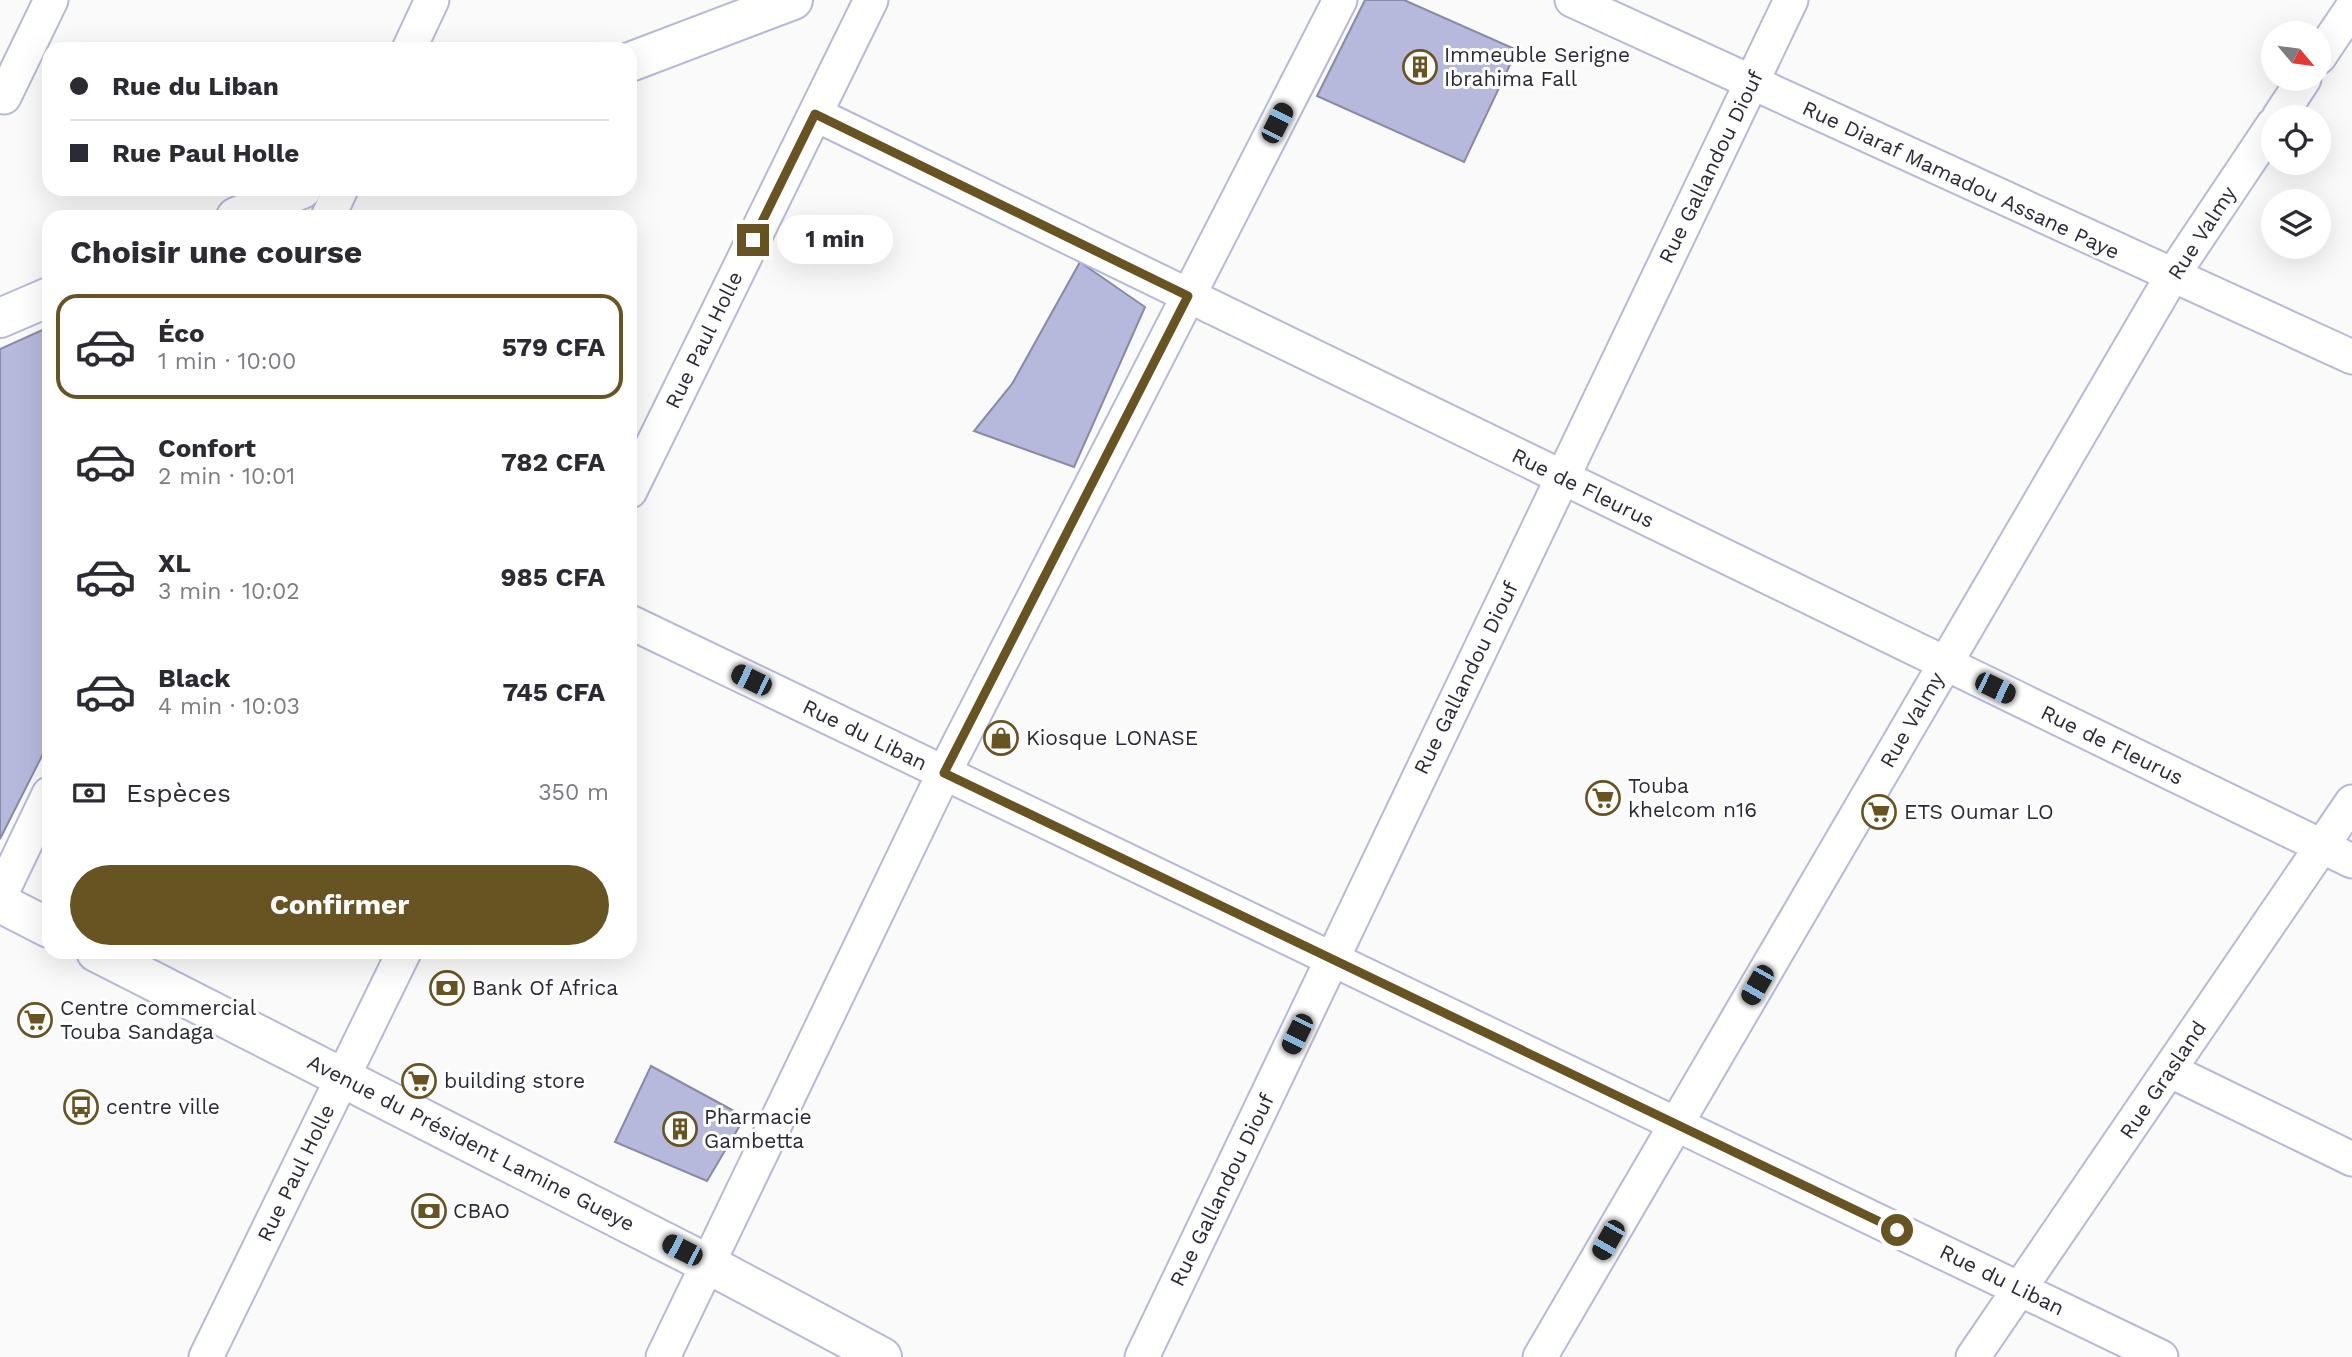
<!DOCTYPE html>
<html lang="fr">
<meta charset="utf-8">
<style>
:root{--surface:#fff;--page:#f2f2f3;--text:#2b2b33;--muted:#7c7c81;--line:#e1e1e2;--accent:#685322}
body{margin:0;font-family:"Work Sans",sans-serif;background:var(--page);color:var(--text);height:100vh;display:flex;flex-direction:column;font-size:26px;white-space:nowrap}
*{box-sizing:border-box;margin:0}
p{font-size:23px;color:var(--muted)}
.icon{flex:none;width:38px;height:38px;fill:none;stroke:currentColor;stroke-width:2;stroke-linecap:round;stroke-linejoin:round}
.map{position:relative;flex:1;overflow:hidden}
.side{position:absolute;left:42px;top:210px;width:595px;height:749px;display:flex;flex-direction:column;background:var(--surface);border-radius:21px;box-shadow:0 7px 28px #0002}
.side>*{flex:none}
.banner{position:absolute;left:42px;top:42px;width:595px;height:154px;border-radius:21px;box-shadow:0 7px 28px #0002;display:grid;align-content:center;height:154px;padding:0 28px;background:var(--surface)}
.needle{width:46px;rotate:119deg}
.controls{position:absolute;left:2261px;top:21px;display:grid;gap:14px}
.controls a{display:grid;place-items:center;width:70px;height:70px;border-radius:50%;background:var(--surface);box-shadow:0 7px 28px #0002;font-size:35px}
.end{position:absolute;width:32px;height:32px;margin:-16px;border:9px solid #685322;background:#fff;box-shadow:0 0 0 4px #fff}
.from{border-radius:50%}
.bubble{position:absolute;height:49px;border-radius:24px;background:var(--surface);box-shadow:0 7px 28px #0002;font-size:23px;font-weight:700;line-height:49px;text-align:center}
.car{position:absolute;width:21px;height:42px;margin:-21px -10px;border-radius:9px;box-shadow:0 0 5px 2px #0007;background:linear-gradient(#222 24%,#8ab4d8 0 40%,#222 0 76%,#8ab4d8 0 86%,#222 0)}
.banner b{display:flex;align-items:center;gap:24px;height:66px;font-size:26px}
.banner b+b{border-top:2px solid var(--line)}
.banner i{width:18px;height:18px;background:var(--text)}
ul{padding:0;list-style:none}
li{display:flex;align-items:center;gap:21px;height:105px;margin:0 14px 10px;padding:0 14px;border:4px solid transparent;border-radius:21px}
li div{flex:1}
li b{display:block;font-size:26px}
li em{font-style:normal;font-weight:700}
li.current{border-color:var(--accent)}
li>.icon{width:63px;height:63px;stroke-width:1.5}
h2{padding:0 28px;font-size:32px;line-height:84px}
.pay{display:flex;align-items:center;gap:18px;height:77px;padding:0 28px;font-size:26px}
.pay p{margin-inline-start:auto}
.button{display:flex;gap:14px;margin-top:auto;padding:14px 28px}
.button a{flex:1;height:80px;border-radius:42px;background:var(--accent);color:#fff;font-size:28px;font-weight:700;line-height:80px;text-align:center}
.map>svg:first-child{display:block}
.building{fill:#b6b9dc;stroke:#888aa9;stroke-width:2}
.lines{fill:none;stroke-linecap:round;stroke-linejoin:round}
.street-casing{stroke:#b6b9da;stroke-width:37}
.primary-casing{stroke:#b6b9da;stroke-width:42}
.street{stroke:#fff;stroke-width:33}
.primary{stroke:#fff;stroke-width:38}
.route{stroke:#685322;stroke-width:9}
.labels{text-anchor:middle;stroke-width:6;stroke-linejoin:round;paint-order:stroke}
.poi-label{font-size:21px;fill:#292a37;stroke:#fff;text-anchor:start}
.street-label{font-size:21px;fill:#292a37;stroke:#fff}
</style>
<div class="map">
<svg width="2352" height="1357" viewBox="0 0 2352 1357">
<rect width="100%" height="100%" fill="#fafafa"/>
<!-- building -->
<path class="building" d="M 1365,0 L 1404,0 L 1517,50 L 1464,162 L 1317,96 Z
M 1080,262 L 1145,307 L 1074,467 L 974,431 L 1012,384 Z
M 49,327 L 49,742 L 0,839 L 0,349 Z
M 651,1066 L 745,1117 L 707,1181 L 615,1142 Z"/>
<g class="lines">
<!-- street casing -->
<g class="street-casing">
<path id="street" d="M 1572,0 L 2352,357
M 409,49 L 432,0
M 2319,57 L 2352,8
M 4,97 L 51,0
M 815,114 L 2352,861
M 2279,117 L 2304,79
M 328,217 L 341,189
M 630,491 L 871,0
M 630,622 L 2161,1357
M 0,896 L 49,794
M 2169,1070 L 2352,1159
M 206,1357 L 404,952
M 663,1357 L 944,773 L 1340,0
M 1142,1357 L 1791,0
M 1540,1357 L 2172,276 L 2273,125
M 1973,1357 L 2352,802"/>
</g>
<!-- primary casing -->
<g class="primary-casing">
<path id="primary" d="M 630,62 L 793,0
M 236,217 L 302,189
M 0,318 L 49,297
M 0,903 L 49,928
M 96,952 L 706,1263 L 882,1357"/>
</g>
<!-- street -->
<use href="#street" class="street"/>
<!-- primary -->
<use href="#primary" class="primary"/>
</g>
<g class="lines">
<!-- route -->
<path class="route" d="M 753,240 L 815,114 L 1188,296 L 944,773 L 1897,1230"/>
</g>
<!-- icons -->
<defs>
<g id="building-ring" transform="scale(1.75)"><circle r="9.5" fill="#fff" stroke="#685322" stroke-width="1.5"/><path d="M-4-6H4V6H1V3H-1V6H-4ZM-2.5-4.3h1.7v1.8h-1.7ZM.8-4.3h1.7v1.8H.8ZM-2.5-1h1.7V.8h-1.7ZM.8-1h1.7V.8H.8Z" fill="#685322"/></g>
<g id="shop-ring" transform="scale(1.75)"><circle r="9.5" fill="#fff" stroke="#685322" stroke-width="1.5"/><path d="M-5-2.5h2.3a2.7 3.5 0 0 1 5.4 0H5L5.5 6h-11ZM-1.5-2.5h3a1.5 2.3 0 0 0-3 0Z" fill="#685322"/></g>
<g id="supermarket-ring" transform="scale(1.75)"><circle r="9.5" fill="#fff" stroke="#685322" stroke-width="1.5"/><path d="M-6-5.5h2.5l.6 2H6L4.5 2H-2.5L-4.4-4H-6ZM-1.5 3.2a1.3 1.3 0 1 0 .1 0ZM3 3.2a1.3 1.3 0 1 0 .1 0Z" fill="#685322"/></g>
<g id="bank-ring" transform="scale(1.75)"><circle r="9.5" fill="#fff" stroke="#685322" stroke-width="1.5"/><path d="M-6-4H6V4H-6ZM0-2.3a2.3 2.3 0 1 0 0 4.6a2.3 2.3 0 1 0 0-4.6Z" fill="#685322"/></g>
<g id="bus-ring" transform="scale(1.75)"><circle r="9.5" fill="#fff" stroke="#685322" stroke-width="1.5"/><path d="M-5-6H5V4H4V6H2V4H-2V6H-4V4H-5ZM-3.5-4V0h7V-4ZM-3.5 1.2v1.5H-2V1.2ZM2 1.2v1.5H3.5V1.2Z" fill="#685322"/></g>
</defs>
<g fill-rule="evenodd">
<use href="#building-ring" x="1420" y="67"/>
<use href="#shop-ring" x="1001" y="738"/>
<use href="#supermarket-ring" x="1603" y="798"/>
<use href="#supermarket-ring" x="1879" y="812"/>
<use href="#bank-ring" x="447" y="988"/>
<use href="#supermarket-ring" x="35" y="1020"/>
<use href="#supermarket-ring" x="419" y="1081"/>
<use href="#bus-ring" x="81" y="1107"/>
<use href="#building-ring" x="680" y="1129"/>
<use href="#bank-ring" x="429" y="1211"/>
</g>
<g class="labels">
<!-- poi labels -->
<g class="poi-label">
<text x="1444" y="62">Immeuble Serigne<tspan x="1444" dy="24">Ibrahima Fall</tspan></text>
<text x="1026" y="745">Kiosque LONASE</text>
<text x="1628" y="793">Touba<tspan x="1628" dy="24">khelcom n16</tspan></text>
<text x="1904" y="819">ETS Oumar LO</text>
<text x="472" y="995">Bank Of Africa</text>
<text x="60" y="1015">Centre commercial<tspan x="60" dy="24">Touba Sandaga</tspan></text>
<text x="444" y="1088">building store</text>
<text x="106" y="1114">centre ville</text>
<text x="704" y="1124">Pharmacie<tspan x="704" dy="24">Gambetta</tspan></text>
<text x="453" y="1218">CBAO</text>
</g>
<!-- street labels -->
<g class="street-label">
<text transform="translate(1711 167) rotate(-64)" y="7">Rue Gallandou Diouf</text>
<text transform="translate(1961 180) rotate(25)" y="7">Rue Diaraf Mamadou Assane Paye</text>
<text transform="translate(2202 233) rotate(-57)" y="7">Rue Valmy</text>
<text transform="translate(704 340) rotate(-64)" y="7">Rue Paul Holle</text>
<text transform="translate(1583 488) rotate(26)" y="7">Rue de Fleurus</text>
<text transform="translate(1466 678) rotate(-64)" y="7">Rue Gallandou Diouf</text>
<text transform="translate(1912 720) rotate(-60)" y="7">Rue Valmy</text>
<text transform="translate(865 735) rotate(26)" y="7">Rue du Liban</text>
<text transform="translate(2112 745) rotate(26)" y="7">Rue de Fleurus</text>
<text transform="translate(2163 1080) rotate(-56)" y="7">Rue Grasland</text>
<text transform="translate(471 1143) rotate(27)" y="7">Avenue du Président Lamine Gueye</text>
<text transform="translate(296 1173) rotate(-64)" y="7">Rue Paul Holle</text>
<text transform="translate(1222 1190) rotate(-64)" y="7">Rue Gallandou Diouf</text>
<text transform="translate(2002 1280) rotate(26)" y="7">Rue du Liban</text>
</g>
</g>
</svg>
<div class="controls">
<a><svg class="needle" viewBox="-14 -14 28 28"><path d="M0-13l5 13h-10z" fill="#e53935"/><path d="M0 13l5-13h-10z" fill="#7c7c81"/></svg></a>
<a><svg class="icon" aria-label="locate" viewBox="0 0 24 24"><circle cx="12" cy="12" r="6"/><path d="M12 2v4M12 18v4M2 12h4M18 12h4"/></svg></a>
<a><svg class="icon" aria-label="layers" viewBox="0 0 24 24"><path d="M12 4l9 5-9 5-9-5zM3 14l9 5 9-5"/></svg></a>
</div>
<i class="end from" style="left:1897px;top:1230px"></i>
<i class="end" style="left:753px;top:240px"></i>
<div class="bubble" style="left:777px;top:215px;width:116px">1 min</div>
<i class="car" style="left:1277px;top:123px;rotate:27deg"></i>
<i class="car" style="left:751px;top:680px;rotate:296deg"></i>
<i class="car" style="left:1995px;top:688px;rotate:116deg"></i>
<i class="car" style="left:1757px;top:985px;rotate:210deg"></i>
<i class="car" style="left:1297px;top:1034px;rotate:206deg"></i>
<i class="car" style="left:1608px;top:1240px;rotate:210deg"></i>
<i class="car" style="left:682px;top:1250px;rotate:297deg"></i>
<div class="banner">
<b><i class="from"></i>Rue du Liban</b>
<b><i></i>Rue Paul Holle</b>
</div>
<section class="side">
<h2>Choisir une course</h2>
<ul>
<li class="current"><svg class="icon" aria-label="car" viewBox="0 0 24 24"><path d="M5 17H2v-5l4-1 3-4h7l3 4 3 1v5h-3M9 17h6M6 11h13"/><circle cx="7" cy="17" r="2"/><circle cx="17" cy="17" r="2"/></svg><div><b>Éco</b><p>1 min · 10:00</p></div><em>579 CFA</em></li>
<li><svg class="icon" aria-label="car" viewBox="0 0 24 24"><path d="M5 17H2v-5l4-1 3-4h7l3 4 3 1v5h-3M9 17h6M6 11h13"/><circle cx="7" cy="17" r="2"/><circle cx="17" cy="17" r="2"/></svg><div><b>Confort</b><p>2 min · 10:01</p></div><em>782 CFA</em></li>
<li><svg class="icon" aria-label="car" viewBox="0 0 24 24"><path d="M5 17H2v-5l4-1 3-4h7l3 4 3 1v5h-3M9 17h6M6 11h13"/><circle cx="7" cy="17" r="2"/><circle cx="17" cy="17" r="2"/></svg><div><b>XL</b><p>3 min · 10:02</p></div><em>985 CFA</em></li>
<li><svg class="icon" aria-label="car" viewBox="0 0 24 24"><path d="M5 17H2v-5l4-1 3-4h7l3 4 3 1v5h-3M9 17h6M6 11h13"/><circle cx="7" cy="17" r="2"/><circle cx="17" cy="17" r="2"/></svg><div><b>Black</b><p>4 min · 10:03</p></div><em>745 CFA</em></li>
</ul>
<div class="pay"><svg class="icon" aria-label="cash" viewBox="0 0 24 24"><path d="M3 7h18v10H3z"/><circle cx="12" cy="12" r="2"/></svg>Espèces<p>350 m</p></div>
<div class="button"><a>Confirmer</a></div>
</section>
</div>
